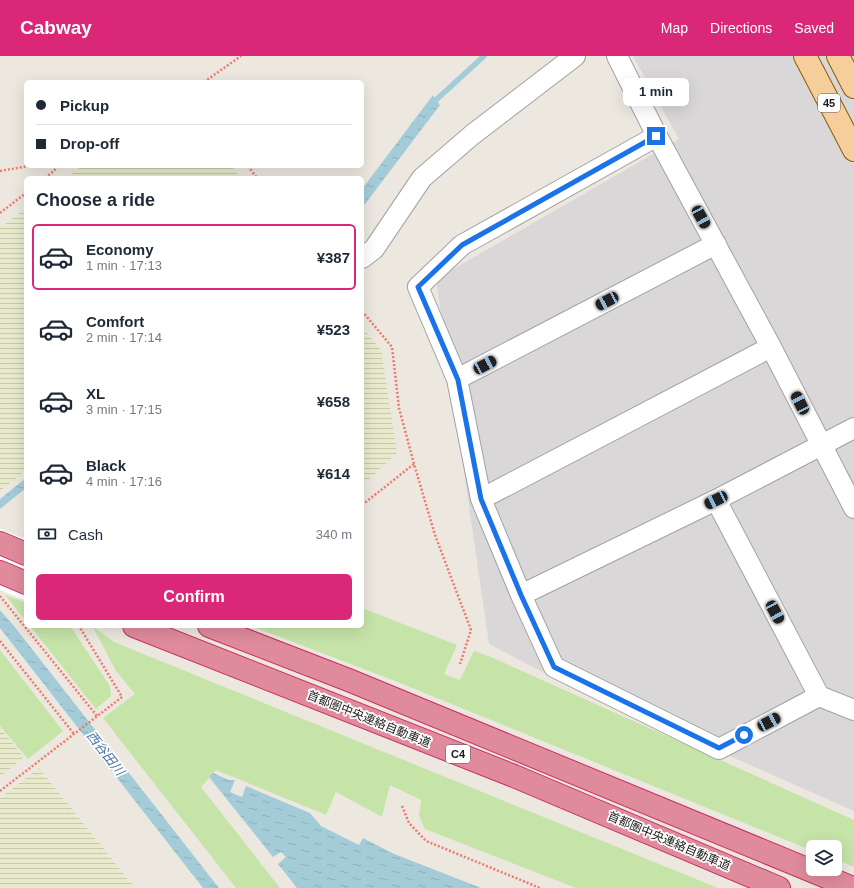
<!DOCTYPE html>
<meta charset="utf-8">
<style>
:root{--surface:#fff;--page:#f6f6f7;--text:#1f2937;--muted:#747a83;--line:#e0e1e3;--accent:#db2777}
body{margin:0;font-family:Helvetica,"Noto Sans JP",sans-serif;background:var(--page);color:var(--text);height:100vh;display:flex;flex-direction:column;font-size:15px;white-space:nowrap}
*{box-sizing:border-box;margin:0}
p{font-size:13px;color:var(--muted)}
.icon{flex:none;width:22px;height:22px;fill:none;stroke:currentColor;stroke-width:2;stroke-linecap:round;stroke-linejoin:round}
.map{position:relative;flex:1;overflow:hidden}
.details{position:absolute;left:24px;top:120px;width:340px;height:452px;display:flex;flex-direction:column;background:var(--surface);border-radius:6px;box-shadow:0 4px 16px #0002}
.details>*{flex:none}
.guide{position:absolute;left:24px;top:24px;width:340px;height:88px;border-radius:6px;box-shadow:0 4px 16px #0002;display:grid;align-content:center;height:88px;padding:0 12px;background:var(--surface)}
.tools{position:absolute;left:806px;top:784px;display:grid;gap:8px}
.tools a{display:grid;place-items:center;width:36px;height:36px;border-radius:6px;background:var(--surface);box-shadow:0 4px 16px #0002;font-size:20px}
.end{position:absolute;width:18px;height:18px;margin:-9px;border:5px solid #1a73e8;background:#fff;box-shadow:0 0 0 2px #fff}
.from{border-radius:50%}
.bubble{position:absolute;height:28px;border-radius:6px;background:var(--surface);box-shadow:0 4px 16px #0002;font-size:13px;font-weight:700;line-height:28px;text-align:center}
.car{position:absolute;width:12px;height:24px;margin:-12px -6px;border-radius:5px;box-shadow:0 0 3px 1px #0007;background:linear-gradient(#222 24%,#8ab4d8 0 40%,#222 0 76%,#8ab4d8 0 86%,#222 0)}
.guide b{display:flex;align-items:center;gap:14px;height:38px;font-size:15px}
.guide b+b{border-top:1px solid var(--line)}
.guide i{width:10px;height:10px;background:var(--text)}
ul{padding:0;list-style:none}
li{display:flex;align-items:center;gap:12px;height:66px;margin:0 8px 6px;padding:0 4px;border:2px solid transparent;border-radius:6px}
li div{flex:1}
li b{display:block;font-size:15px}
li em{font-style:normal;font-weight:700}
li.active{border-color:var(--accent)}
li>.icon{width:36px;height:36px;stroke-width:1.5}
h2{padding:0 12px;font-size:18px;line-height:48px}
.pay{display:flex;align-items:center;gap:10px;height:44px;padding:0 12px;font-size:15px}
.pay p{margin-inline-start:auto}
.primary-button{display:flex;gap:8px;margin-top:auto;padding:8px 12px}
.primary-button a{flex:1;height:46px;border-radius:6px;background:var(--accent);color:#fff;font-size:16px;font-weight:700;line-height:46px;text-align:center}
header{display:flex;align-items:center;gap:24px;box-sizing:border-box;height:56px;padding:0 20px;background:var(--accent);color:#fff}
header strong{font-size:19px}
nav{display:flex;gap:22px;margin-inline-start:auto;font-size:14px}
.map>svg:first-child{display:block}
.residential{fill:#d9d7d8}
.farmland{fill:url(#farmland-rules)}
.grass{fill:#c6e4a8}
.water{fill:url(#water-ripples)}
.pier{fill:#fff}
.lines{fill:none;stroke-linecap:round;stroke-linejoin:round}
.stream{stroke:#a3ccd8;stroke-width:5.5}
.minor-casing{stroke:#a2a2a2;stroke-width:22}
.primary-casing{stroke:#895d08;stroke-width:24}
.motorway-casing{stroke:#ca2d65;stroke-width:24}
.path{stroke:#f1786c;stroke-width:2.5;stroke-dasharray:2 2;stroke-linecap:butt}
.minor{stroke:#fff;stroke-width:20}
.primary{stroke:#f6ce9b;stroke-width:22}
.motorway{stroke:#e08b9c;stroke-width:22}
.route{stroke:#1a73e8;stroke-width:5}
.labels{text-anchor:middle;stroke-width:3.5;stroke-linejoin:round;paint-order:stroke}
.shield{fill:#fff;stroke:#5f5f5f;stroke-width:1}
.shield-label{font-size:11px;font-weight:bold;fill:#1b1b1b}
.street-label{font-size:12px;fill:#1b1b1b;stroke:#fff}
.water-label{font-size:13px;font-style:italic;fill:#4e79a3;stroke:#fff}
</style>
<header>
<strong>Cabway</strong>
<nav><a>Map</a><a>Directions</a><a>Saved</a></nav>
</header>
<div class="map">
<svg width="854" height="832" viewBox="0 0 854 832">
<defs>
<pattern id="farmland-rules" width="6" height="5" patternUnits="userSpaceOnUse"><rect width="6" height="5" fill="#e8eacc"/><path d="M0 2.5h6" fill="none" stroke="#c6c8af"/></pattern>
<pattern id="water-ripples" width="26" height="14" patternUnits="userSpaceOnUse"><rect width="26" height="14" fill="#a3ccd8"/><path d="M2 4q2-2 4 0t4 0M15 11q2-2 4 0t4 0" fill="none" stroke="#8cafb9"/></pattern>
</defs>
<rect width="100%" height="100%" fill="#ece8e0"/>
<!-- residential -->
<path class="residential" d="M 633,0 L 854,0 L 854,755 L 556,623 L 489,588 L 436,223 L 679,83 Z"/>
<!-- farmland -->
<path class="farmland" d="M 82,110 L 231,110 L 241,122 L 66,122 Z
M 26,152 L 26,414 L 0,435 L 0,172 Z
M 362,271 L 381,294 L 397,397 L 362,430 Z
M 0,672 L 24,701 L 0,721 Z
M 39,712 L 135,832 L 0,832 L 0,742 Z"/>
<!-- grass -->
<path class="grass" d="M 5,539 L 26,547 L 26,565 Z
M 362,552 L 457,589 L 444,618 L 460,624 L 474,595 L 491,601 L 854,764 L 854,811 L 835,803 L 835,791 L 813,791 L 813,795 L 395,625 L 251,570 L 362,570 Z
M 30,570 L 70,570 L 110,630 L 111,640 L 96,653 Z
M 93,571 L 114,586 L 718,832 L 576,832 L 425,773 L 419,760 L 421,744 L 390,729 L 382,761 L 336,736 L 326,759 L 216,714 L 201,731 L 280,832 L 236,832 L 103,662 L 135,638 L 116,615 Z
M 0,594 L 63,675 L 28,703 L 0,670 Z"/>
<!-- water -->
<path class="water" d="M 433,39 L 440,49 L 362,152 L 362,133 Z
M 26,422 L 26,432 L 0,453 L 0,443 Z
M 0,554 L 14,570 L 219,832 L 203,832 L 0,572 Z
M 213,717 L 229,724 L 235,724 L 230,736 L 242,741 L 246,730 L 310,757 L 321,770 L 359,789 L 363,782 L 392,797 L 481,832 L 297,832 L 278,808 L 286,801 L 281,796 L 273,801 L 209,721 Z"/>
<!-- pier -->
<path class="pier" d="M 0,473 L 26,483 L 26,545 L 0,534 Z"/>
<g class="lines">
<!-- stream -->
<path class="stream" d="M 432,49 L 436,44 L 484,0"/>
<!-- minor casing -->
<g class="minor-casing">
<path id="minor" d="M 617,0 L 657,80 L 771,291 L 854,452
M 657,80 L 462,189 L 418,231 L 457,323 L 481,443 L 521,539 L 716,444 L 854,372
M 362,202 L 374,193 L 422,122 L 472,79 L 575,0
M 457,323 L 716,188
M 481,443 L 771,291
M 716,444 L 819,640
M 521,539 L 554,611 L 719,693 L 819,640 L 854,654"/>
</g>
<!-- primary casing -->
<g class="primary-casing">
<path id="primary" d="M 805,0 L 854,94
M 838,0 L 854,31"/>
</g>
<!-- motorway casing -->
<g class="motorway-casing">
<path id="motorway" d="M 0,487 L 26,498
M 0,516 L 26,527
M 134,570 L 514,720 L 779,832
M 209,570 L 351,625 L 853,832"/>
</g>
<!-- path -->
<path class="path" d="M 204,26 L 241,0
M 248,110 L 257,122
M 0,115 L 29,110
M 45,122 L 54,115 L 57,110
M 0,157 L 26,137
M 362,255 L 392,291 L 399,352 L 414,408 L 435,479 L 471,574 L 460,608
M 362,449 L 414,408
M 0,540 L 97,660
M 0,585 L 74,678
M 0,735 L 122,641 L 79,570
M 402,750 L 409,767 L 426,785 L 540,832"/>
<!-- minor -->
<use href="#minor" class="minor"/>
<!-- primary -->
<use href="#primary" class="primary"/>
<!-- motorway -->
<use href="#motorway" class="motorway"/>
</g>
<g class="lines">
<!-- route -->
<path class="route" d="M 656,80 L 462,189 L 418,231 L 458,324 L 481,443 L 521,539 L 554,611 L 719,692 L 744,679"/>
</g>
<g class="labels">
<!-- shield labels -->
<g class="shield">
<rect x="818" y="38" width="22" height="18" rx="3"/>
<rect x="446" y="689" width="24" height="18" rx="3"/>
</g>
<g class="shield-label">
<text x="829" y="51">45</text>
<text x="458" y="702">C4</text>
</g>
<!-- street labels -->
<g class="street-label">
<text transform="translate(369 663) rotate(22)" y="4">首都圏中央連絡自動車道</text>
<text transform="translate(669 785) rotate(23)" y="4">首都圏中央連絡自動車道</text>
</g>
<!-- water labels -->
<g class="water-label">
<text transform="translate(106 697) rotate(52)" y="5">西谷田川</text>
</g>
</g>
</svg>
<div class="tools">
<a><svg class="icon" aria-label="layers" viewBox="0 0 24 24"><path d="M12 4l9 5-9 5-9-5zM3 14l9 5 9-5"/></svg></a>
</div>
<i class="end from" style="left:744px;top:679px"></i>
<i class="end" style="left:656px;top:80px"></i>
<div class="bubble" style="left:623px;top:22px;width:66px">1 min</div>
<i class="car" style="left:701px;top:161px;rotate:151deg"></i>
<i class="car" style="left:607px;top:245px;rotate:242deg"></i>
<i class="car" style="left:485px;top:309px;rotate:62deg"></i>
<i class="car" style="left:800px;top:347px;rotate:333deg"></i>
<i class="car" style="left:716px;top:444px;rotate:244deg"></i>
<i class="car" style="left:775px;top:556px;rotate:152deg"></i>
<i class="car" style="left:769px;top:666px;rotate:62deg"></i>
<div class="guide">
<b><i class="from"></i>Pickup</b>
<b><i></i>Drop-off</b>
</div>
<section class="details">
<h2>Choose a ride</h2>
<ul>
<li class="active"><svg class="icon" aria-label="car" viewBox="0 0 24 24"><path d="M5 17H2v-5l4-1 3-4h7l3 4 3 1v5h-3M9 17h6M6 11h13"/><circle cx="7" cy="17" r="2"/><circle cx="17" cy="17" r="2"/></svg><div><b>Economy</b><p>1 min · 17:13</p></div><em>¥387</em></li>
<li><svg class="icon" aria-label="car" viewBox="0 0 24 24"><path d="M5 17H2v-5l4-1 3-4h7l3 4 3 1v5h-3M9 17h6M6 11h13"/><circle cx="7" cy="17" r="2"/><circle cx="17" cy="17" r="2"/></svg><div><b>Comfort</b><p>2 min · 17:14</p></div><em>¥523</em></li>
<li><svg class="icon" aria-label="car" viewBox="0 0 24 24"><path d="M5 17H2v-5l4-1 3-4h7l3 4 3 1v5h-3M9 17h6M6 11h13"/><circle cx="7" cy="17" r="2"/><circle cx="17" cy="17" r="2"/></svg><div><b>XL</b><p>3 min · 17:15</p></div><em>¥658</em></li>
<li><svg class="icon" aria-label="car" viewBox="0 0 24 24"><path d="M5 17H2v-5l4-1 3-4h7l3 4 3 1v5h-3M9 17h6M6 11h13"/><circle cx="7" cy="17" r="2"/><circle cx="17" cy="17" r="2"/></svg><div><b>Black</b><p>4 min · 17:16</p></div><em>¥614</em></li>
</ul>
<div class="pay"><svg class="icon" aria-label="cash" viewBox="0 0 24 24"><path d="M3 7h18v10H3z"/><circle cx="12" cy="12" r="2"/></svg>Cash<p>340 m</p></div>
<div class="primary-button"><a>Confirm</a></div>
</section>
</div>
